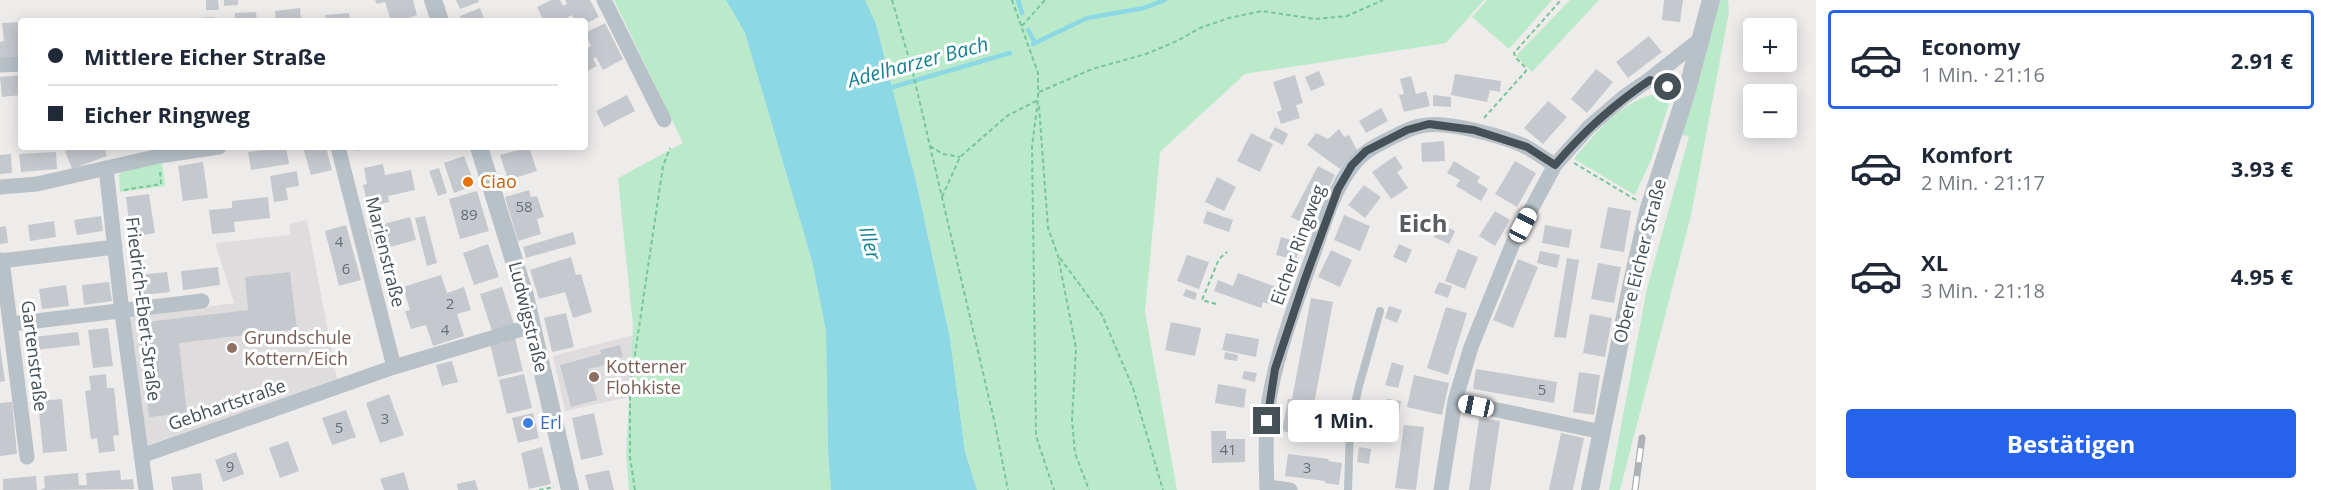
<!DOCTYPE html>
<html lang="de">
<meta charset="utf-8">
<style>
:root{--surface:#fff;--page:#f6f6f7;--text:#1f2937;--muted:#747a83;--line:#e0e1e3;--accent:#2563eb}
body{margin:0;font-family:"Open Sans",sans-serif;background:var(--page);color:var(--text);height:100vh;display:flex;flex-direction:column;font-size:22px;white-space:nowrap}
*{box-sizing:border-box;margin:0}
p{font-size:20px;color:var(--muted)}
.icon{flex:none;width:33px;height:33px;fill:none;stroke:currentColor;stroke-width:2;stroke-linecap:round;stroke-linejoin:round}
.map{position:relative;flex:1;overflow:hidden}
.drawer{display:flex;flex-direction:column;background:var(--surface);width:510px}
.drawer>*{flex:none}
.guide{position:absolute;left:18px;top:18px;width:570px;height:132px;border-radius:6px;box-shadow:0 3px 15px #0003;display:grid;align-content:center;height:132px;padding:0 30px;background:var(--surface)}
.buttons{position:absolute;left:1743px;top:18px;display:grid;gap:12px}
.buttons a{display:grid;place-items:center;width:54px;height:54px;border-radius:6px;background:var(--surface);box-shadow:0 3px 15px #0003;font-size:30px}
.end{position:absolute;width:27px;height:27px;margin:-14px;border:8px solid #455057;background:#fff;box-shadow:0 0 0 3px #fff}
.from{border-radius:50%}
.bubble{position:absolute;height:42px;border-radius:6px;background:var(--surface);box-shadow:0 3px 15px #0003;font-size:20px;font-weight:700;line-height:42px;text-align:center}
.car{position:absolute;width:18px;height:36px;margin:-18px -9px;border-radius:8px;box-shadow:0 0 4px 2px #0007;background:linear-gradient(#fff 24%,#345 0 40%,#fff 0 76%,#345 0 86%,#fff 0)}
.guide b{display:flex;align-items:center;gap:21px;height:57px;font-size:22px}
.guide b+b{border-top:2px solid var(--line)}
.guide i{width:15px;height:15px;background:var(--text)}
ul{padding:10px 0 0;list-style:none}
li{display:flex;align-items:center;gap:18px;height:99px;margin:0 12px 9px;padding:0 18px;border:3px solid transparent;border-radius:6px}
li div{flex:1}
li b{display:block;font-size:22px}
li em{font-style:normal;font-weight:700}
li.active{border-color:var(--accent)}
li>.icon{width:54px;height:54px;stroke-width:1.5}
.cta{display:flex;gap:12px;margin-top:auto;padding:12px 30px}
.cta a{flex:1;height:69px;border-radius:6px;background:var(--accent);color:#fff;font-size:24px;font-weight:700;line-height:69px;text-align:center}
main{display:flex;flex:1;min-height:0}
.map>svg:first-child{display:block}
.education{fill:#dfdcdd}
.green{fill:#bbeaca}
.water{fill:#8cd8e4}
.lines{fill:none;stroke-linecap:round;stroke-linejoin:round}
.stream{stroke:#8cd8e4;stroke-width:4.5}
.building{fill:#c5c9ce}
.path{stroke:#77c598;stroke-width:2;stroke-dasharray:4.5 3;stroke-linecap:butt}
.service{stroke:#b7c1c7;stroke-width:8}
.minor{stroke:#b7c1c7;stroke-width:15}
.tertiary{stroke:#b7c1c7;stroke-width:18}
.rail-casing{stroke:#aeb1b5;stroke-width:7}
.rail{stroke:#fff;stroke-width:4.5;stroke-dasharray:14;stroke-linecap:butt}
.route{stroke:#455057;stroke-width:8}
.food-dot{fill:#e8710a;stroke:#fff;stroke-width:2}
.education-dot{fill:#8d6e63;stroke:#fff;stroke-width:2}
.shop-dot{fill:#3f7fe0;stroke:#fff;stroke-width:2}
.labels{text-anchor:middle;stroke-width:6;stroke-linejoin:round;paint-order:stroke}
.number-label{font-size:15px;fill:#656e75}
.food-label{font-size:18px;fill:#c56008;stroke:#fff;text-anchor:start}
.street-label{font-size:18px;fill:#455057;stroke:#fff}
.education-label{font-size:18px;fill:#785e54;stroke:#fff;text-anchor:start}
.shop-label{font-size:18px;fill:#366cbe;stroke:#fff;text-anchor:start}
.water-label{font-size:20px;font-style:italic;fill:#178292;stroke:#fff}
.district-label{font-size:24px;font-weight:bold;fill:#595c60;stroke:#fff}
</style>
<main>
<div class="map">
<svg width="1816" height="490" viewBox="0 0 1816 490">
<rect width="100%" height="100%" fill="#eeebeb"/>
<!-- education -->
<path class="education" d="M 307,220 L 337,379 L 146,446 L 129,318 L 234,303 L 215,243 L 290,235 L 290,224 Z
M 633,335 L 629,397 L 565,411 L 553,356 Z"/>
<!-- green -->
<path class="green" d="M 614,0 L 726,0 L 745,33 L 812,261 L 826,331 L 828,451 L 831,490 L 629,490 L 626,455 L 633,326 L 618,178 L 683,143 Z
M 865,0 L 1484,0 L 1446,43 L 1245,74 L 1160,152 L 1145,312 L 1177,490 L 977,490 L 965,452 L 950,338 L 916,181 L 876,24 Z
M 1487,0 L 1552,0 L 1509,49 L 1472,17 Z
M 1570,0 L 1599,0 L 1532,72 L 1516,56 Z
M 1720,0 L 1728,0 L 1729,12 L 1691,215 L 1620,490 L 1609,490 L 1647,288 L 1689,137 L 1681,134 L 1693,102 Z
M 1659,94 L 1669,102 L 1668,107 L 1651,160 L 1635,195 L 1574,159 C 1593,135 1626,96 1659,94 Z
M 162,163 L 165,186 L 120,192 L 119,175 L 124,168 Z"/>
<!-- water -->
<path class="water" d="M 726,0 L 865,0 L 876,24 L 916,181 L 950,338 L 965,452 L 977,490 L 831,490 L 828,451 L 826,331 L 812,261 L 745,33 Z"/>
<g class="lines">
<!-- stream -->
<path class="stream" d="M 1018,0 L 1022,13
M 1028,30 L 1035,43
M 1033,44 L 1087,18 L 1144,8 L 1165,0
M 889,88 L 1010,53"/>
</g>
<!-- building -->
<path class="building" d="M 206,0 L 218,0 L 219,10 L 206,10 Z
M 224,0 L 238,0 L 238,5 L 224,6 Z
M 375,0 L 413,0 L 417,15 L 399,21 L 391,21 L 385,2 L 377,4 Z
M 456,0 L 478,0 L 479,2 L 460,9 Z
M 551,0 L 560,0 L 563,6 L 567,4 L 565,0 L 590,0 L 599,17 L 585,24 L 585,21 L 575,21 L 572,15 L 568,17 L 570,21 L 544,21 L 537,7 Z
M 1664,0 L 1683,0 L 1680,22 L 1662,20 Z
M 300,8 L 301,21 L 276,21 L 275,11 Z
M 480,8 L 485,21 L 462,21 L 460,16 Z
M 256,12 L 257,21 L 235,21 L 235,13 Z
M 349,13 L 350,21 L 326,21 L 325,15 Z
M 214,17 L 214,21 L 187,21 L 187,19 Z
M 21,22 L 21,57 L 0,58 L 0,42 L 4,41 L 2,23 Z
M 605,23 L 623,59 L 603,70 L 596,57 L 593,59 L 597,66 L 585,72 L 585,43 L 587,48 L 591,46 L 585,33 Z
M 1649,36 L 1662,52 L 1628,78 L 1616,62 Z
M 1596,69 L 1613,82 L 1587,113 L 1571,99 Z
M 1319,71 L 1325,85 L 1311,91 L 1305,77 Z
M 1455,74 L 1501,81 L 1500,92 L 1490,90 L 1487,102 L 1451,95 Z
M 21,75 L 21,95 L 2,97 L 0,77 Z
M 1295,75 L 1303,103 L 1296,105 L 1300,118 L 1281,124 L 1277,112 L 1282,110 L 1273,82 Z
M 1411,76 L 1416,94 L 1426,91 L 1430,106 L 1404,112 L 1399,95 L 1404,94 L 1400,79 Z
M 627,95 L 635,111 L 604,127 L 596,111 Z
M 1433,95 L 1451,97 L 1451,107 L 1433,106 Z
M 1548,101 L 1567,117 L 1543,144 L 1524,128 Z
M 1381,108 L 1388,121 L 1366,133 L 1359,121 Z
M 1275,127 L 1288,134 L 1283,145 L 1269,138 Z
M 1339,129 L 1344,137 L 1349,135 L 1357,150 L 1340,169 L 1307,145 L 1316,133 L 1328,139 Z
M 1251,133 L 1273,144 L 1260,172 L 1237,161 Z
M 1444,141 L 1445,161 L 1422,162 L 1421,143 Z
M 78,147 L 104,147 L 107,156 L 72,169 L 65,151 Z
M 286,147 L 289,164 L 251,170 L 248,152 Z
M 303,147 L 326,147 L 332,170 L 311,175 Z
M 355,147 L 376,147 L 376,148 L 356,151 Z
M 529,147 L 537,171 L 508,180 L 500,155 Z
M 56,152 L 57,169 L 21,172 L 19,154 Z
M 11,154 L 12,173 L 0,174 L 0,155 Z
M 464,156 L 475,185 L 454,193 L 444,163 Z
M 1395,156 L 1403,168 L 1397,172 L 1408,188 L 1391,199 L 1372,172 Z
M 1454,161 L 1480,177 L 1477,182 L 1488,189 L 1481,201 L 1456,186 L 1460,180 L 1447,173 Z
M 1515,161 L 1536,173 L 1517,207 L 1495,194 Z
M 203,162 L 208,198 L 183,201 L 178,166 Z
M 383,164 L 385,175 L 411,170 L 415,190 L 388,196 L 389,202 L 368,206 L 363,185 L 367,184 L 364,168 Z
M 1318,166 L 1335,175 L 1309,226 L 1291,217 Z
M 439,168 L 447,193 L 438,196 L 429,171 Z
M 297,171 L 299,186 L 286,188 L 288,200 L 274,202 L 270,176 Z
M 1217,177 L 1236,187 L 1224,211 L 1205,202 Z
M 1364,185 L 1381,197 L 1365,218 L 1348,205 Z
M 529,190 L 531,197 L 537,196 L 544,217 L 537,219 L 541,234 L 518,241 L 505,197 Z
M 477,191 L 489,231 L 460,239 L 449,199 Z
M 149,194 L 155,233 L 131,237 L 126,197 Z
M 268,197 L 270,218 L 234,222 L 235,232 L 212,234 L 209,210 L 232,208 L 232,201 Z
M 1608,207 L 1631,211 L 1624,252 L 1600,248 Z
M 1207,211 L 1233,220 L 1229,232 L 1203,223 Z
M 1495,211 L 1510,220 L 1495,246 L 1479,236 Z
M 1344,215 L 1370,226 L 1360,251 L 1334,240 Z
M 101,216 L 103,231 L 77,235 L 74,220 Z
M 425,216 L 437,263 L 427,266 L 415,218 Z
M 410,217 L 416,240 L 375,251 L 369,228 Z
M 54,221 L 56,237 L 30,241 L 28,225 Z
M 1440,224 L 1455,231 L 1449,244 L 1434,237 Z
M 346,225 L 361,280 L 339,286 L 325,231 Z
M 1545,225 L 1572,230 L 1569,248 L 1542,243 Z
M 6,226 L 8,243 L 0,244 L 0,227 Z
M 573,232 L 576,244 L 526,258 L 523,247 Z
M 1281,237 L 1301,243 L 1296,260 L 1276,255 Z
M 488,244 L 499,277 L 474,285 L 463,253 Z
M 1399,244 L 1412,250 L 1406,263 L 1393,257 Z
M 1458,249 L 1478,257 L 1465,289 L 1445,281 Z
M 1331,250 L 1352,260 L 1340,287 L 1318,277 Z
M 1540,251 L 1560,255 L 1557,268 L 1537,263 Z
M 1187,255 L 1209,262 L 1199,289 L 1177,281 Z
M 571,257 L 576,275 L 581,274 L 592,312 L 573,318 L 565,292 L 539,299 L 530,270 Z
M 1567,258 L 1579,260 L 1566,338 L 1554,337 Z
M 1518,259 L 1538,267 L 1513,328 L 1493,320 Z
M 1598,263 L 1621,267 L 1614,303 L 1591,299 Z
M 218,267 L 220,285 L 183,290 L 181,271 Z
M 167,272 L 170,292 L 142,295 L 139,275 Z
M 290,272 L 297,329 L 179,343 L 187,413 L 149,417 L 138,323 L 248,310 L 245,277 Z
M 1238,273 L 1276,287 L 1269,304 L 1263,302 L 1261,308 L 1214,291 L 1218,280 L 1233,286 Z
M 441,275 L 447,293 L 464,287 L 471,310 L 457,314 L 464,336 L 433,346 L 426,325 L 411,329 L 405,311 L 410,310 L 403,287 Z
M 109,282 L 112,301 L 84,305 L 82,285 Z
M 1439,282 L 1452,286 L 1448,298 L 1434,293 Z
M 1284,284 L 1290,286 L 1285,299 L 1279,297 Z
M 66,285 L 69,306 L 42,309 L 39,289 Z
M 502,287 L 514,324 L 492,331 L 480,294 Z
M 1186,289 L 1197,293 L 1195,300 L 1183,296 Z
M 1311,298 L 1333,302 L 1314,404 L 1310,403 L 1304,436 L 1282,431 L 1288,399 L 1292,399 Z
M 1389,306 L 1402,310 L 1397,323 L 1385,318 Z
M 1446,307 L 1467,313 L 1448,375 L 1427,368 Z
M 566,313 L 574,347 L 552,352 L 544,318 Z
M 1590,314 L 1612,318 L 1605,357 L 1583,353 Z
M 1171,322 L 1201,328 L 1195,356 L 1165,350 Z
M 108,328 L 113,366 L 93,368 L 88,330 Z
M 78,332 L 80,345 L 36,350 L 34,337 Z
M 1226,333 L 1259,339 L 1256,357 L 1222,350 Z
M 515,338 L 523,371 L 498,377 L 490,344 Z
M 620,345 L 623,357 L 619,358 L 621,367 L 607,371 L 605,365 L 588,369 L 597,400 L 571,407 L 560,365 L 601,354 L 600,350 Z
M 0,346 L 5,381 L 0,382 Z
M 1225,352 L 1238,355 L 1237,361 L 1224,359 Z
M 452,361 L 458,382 L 442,386 L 436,365 Z
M 1392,362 L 1404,366 L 1398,388 L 1385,385 Z
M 1476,369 L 1557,382 L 1554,403 L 1473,389 Z
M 1244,371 L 1257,373 L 1255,382 L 1242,379 Z
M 1579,372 L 1600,375 L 1594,415 L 1573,412 Z
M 106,374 L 107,388 L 114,388 L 119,435 L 113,436 L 115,451 L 99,453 L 97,438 L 91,439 L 85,391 L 91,390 L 89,376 Z
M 524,374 L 532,408 L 507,414 L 499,380 Z
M 1414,375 L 1449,383 L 1442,415 L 1407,407 Z
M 1218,384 L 1246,389 L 1244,408 L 1215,403 Z
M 389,394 L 404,435 L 380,443 L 366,403 Z
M 62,399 L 67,451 L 43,453 L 38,401 Z
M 1387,399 L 1401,401 L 1399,414 L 1385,411 Z
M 12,402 L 17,454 L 0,456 L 0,403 Z
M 1332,405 L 1345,407 L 1342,424 L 1329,422 Z
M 1365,406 L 1379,409 L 1376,423 L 1362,420 Z
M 346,410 L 356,437 L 332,445 L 322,418 Z
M 533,413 L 539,438 L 518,443 L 512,418 Z
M 594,413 L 603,455 L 581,460 L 572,418 Z
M 1479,418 L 1500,421 L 1490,490 L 1469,490 Z
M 1404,425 L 1424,427 L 1416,490 L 1395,488 Z
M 1211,431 L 1226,431 L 1226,439 L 1245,439 L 1245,462 L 1212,463 Z
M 1561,433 L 1584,438 L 1573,490 L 1549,490 Z
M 288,441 L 299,471 L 280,478 L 269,448 Z
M 542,447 L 551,484 L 529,489 L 521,453 Z
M 1359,447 L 1371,449 L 1369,464 L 1357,462 Z
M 236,452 L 244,474 L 223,482 L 215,460 Z
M 1288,454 L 1329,459 L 1328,461 L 1342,463 L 1339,485 L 1325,483 L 1325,481 L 1285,476 Z
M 120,470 L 121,480 L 133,479 L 134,489 L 40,490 L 45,488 L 44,476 L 78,473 L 79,485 L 87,485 L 86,473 Z
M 609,470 L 614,490 L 589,490 L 585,475 Z
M 404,472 L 409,490 L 384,490 L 380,479 Z
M 201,473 L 203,490 L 173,490 L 171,477 Z
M 36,476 L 37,490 L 3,490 L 3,479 Z
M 475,480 L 478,490 L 458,490 L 457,484 Z"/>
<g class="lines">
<!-- path -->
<path class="path" d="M 892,0 L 912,69 L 995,424 L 1008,490
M 1012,0 L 1038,73 L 1038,100 L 1032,146 L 1036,436 L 1054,490
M 1022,26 L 1045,0
M 1039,92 L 1092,69 L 1146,54 L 1177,41 L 1200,28 L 1229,18 L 1262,11 L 1315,19 L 1347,16 L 1383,0
M 1039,106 L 1048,228 L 1058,256 L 1076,348 L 1072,420 L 1075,453 L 1089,490
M 1484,118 L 1526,71 L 1526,68 L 1515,57 L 1514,53 L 1561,0
M 930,146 L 943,154 L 960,157
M 1574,163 L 1636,200
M 124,190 L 161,184 L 160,171
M 942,197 L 960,157 L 1007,116 L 1038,100
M 1060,258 L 1102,315 L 1133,388 L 1163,490
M 1216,304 L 1202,300 L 1219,259 L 1227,252
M 539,490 L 554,487
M 635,490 L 630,457 L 630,388 L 663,166 L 670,148"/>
<!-- service -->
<path class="service" d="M 1348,490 L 1350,427 L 1359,386 L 1380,311"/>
<!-- minor -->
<path class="minor" d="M 604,0 L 664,120
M 0,65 L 21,64
M 1650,79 L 1686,94
M 338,147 L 394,367
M 106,168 L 122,313 L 146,490
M 0,187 L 37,184 L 159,156 L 219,147
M 2,260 L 27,457
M 0,261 L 115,247
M 11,324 L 202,301
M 1455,401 L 1602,432
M 141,456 L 394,367 L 532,326
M 1267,487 L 1290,490
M 1267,490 C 1266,463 1265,435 1268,408 C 1274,361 1292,314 1308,269 C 1321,235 1330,194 1353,165 C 1363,152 1375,146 1389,139 C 1401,133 1414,126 1427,125 C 1450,122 1508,137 1528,148 C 1537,153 1546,160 1555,165
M 1441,490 L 1455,401 L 1471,347 L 1513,243 L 1555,165 L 1589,127 L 1624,97 L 1650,79 L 1702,38"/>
<!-- tertiary -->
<path class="tertiary" d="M 433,0 L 440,21
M 479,147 L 525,296 L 570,490
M 1590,490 L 1632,282 L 1649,208 L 1686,94 L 1711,0"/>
<!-- rail casing -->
<g class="rail-casing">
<path id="rail" d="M 1635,490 L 1642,438"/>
</g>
<!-- rail -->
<use href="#rail" class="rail"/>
</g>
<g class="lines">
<!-- route -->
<path class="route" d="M 1267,421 L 1275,369 L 1305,279 L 1338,189 L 1352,165 L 1366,151 L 1407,130 L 1429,124 L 1474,130 L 1527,147 L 1555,165 C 1583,132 1614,104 1650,80 L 1668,87"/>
</g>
<!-- markers -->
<circle class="food-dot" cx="468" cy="182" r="6"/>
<g class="education-dot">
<circle cx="232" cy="348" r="6"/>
<circle cx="594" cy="377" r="6"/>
</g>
<circle class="shop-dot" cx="528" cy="423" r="6"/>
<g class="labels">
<!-- number labels -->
<g class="number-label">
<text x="524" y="212">58</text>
<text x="469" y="220">89</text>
<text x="339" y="247">4</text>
<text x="346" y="274">6</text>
<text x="450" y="309">2</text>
<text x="445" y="335">4</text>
<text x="1542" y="395">5</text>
<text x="385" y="424">3</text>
<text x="339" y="433">5</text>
<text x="1228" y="455">41</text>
<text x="230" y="472">9</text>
<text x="1307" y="473">3</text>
</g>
<!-- food labels -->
<g class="food-label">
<text x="480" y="188">Ciao</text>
</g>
<!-- street labels -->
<g class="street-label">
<text transform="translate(1298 245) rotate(-70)" y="6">Eicher Ringweg</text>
<text transform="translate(385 252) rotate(76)" y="6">Marienstraße</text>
<text transform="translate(1640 261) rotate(-76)" y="6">Obere Eicher Straße</text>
<text transform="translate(143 309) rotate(83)" y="6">Friedrich-Ebert-Straße</text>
<text transform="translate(528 317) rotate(76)" y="6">Ludwigstraße</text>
<text transform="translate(34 356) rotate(83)" y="6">Gartenstraße</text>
<text transform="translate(227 405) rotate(-19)" y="6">Gebhartstraße</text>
</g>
<!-- education labels -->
<g class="education-label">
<text x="244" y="344">Grundschule<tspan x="244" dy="21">Kottern/Eich</tspan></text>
<text x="606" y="373">Kotterner<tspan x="606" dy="21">Flohkiste</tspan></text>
</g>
<!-- shop labels -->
<g class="shop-label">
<text x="540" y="429">Erl</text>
</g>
<!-- water labels -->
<g class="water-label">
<text transform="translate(918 62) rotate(-15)" y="7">Adelharzer Bach</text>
<text transform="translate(870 243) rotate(75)" y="7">Iller</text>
</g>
<!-- district labels -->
<g class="district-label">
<text x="1423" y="232">Eich</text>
</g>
</g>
</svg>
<div class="buttons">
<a>+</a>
<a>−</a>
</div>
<i class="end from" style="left:1668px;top:87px"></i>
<i class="end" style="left:1267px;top:421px"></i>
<div class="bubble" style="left:1288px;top:400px;width:111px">1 Min.</div>
<i class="car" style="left:1523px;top:225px;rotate:28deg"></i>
<i class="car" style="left:1476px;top:406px;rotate:282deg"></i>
<div class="guide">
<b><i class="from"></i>Mittlere Eicher Straße</b>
<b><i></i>Eicher Ringweg</b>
</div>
</div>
<section class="drawer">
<ul>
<li class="active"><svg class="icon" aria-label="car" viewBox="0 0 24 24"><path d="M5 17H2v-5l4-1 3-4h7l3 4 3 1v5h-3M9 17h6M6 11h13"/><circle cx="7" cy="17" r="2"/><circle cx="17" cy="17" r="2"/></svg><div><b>Economy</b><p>1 Min. · 21:16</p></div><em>2.91 €</em></li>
<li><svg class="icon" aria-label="car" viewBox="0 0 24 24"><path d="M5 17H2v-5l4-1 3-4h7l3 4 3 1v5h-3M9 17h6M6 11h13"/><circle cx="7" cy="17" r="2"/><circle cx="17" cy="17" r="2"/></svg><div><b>Komfort</b><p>2 Min. · 21:17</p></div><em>3.93 €</em></li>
<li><svg class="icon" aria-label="car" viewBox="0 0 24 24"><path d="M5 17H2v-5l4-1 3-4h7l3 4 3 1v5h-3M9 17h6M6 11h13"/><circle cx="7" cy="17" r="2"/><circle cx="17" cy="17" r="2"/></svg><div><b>XL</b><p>3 Min. · 21:18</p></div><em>4.95 €</em></li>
</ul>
<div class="cta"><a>Bestätigen</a></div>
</section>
</main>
